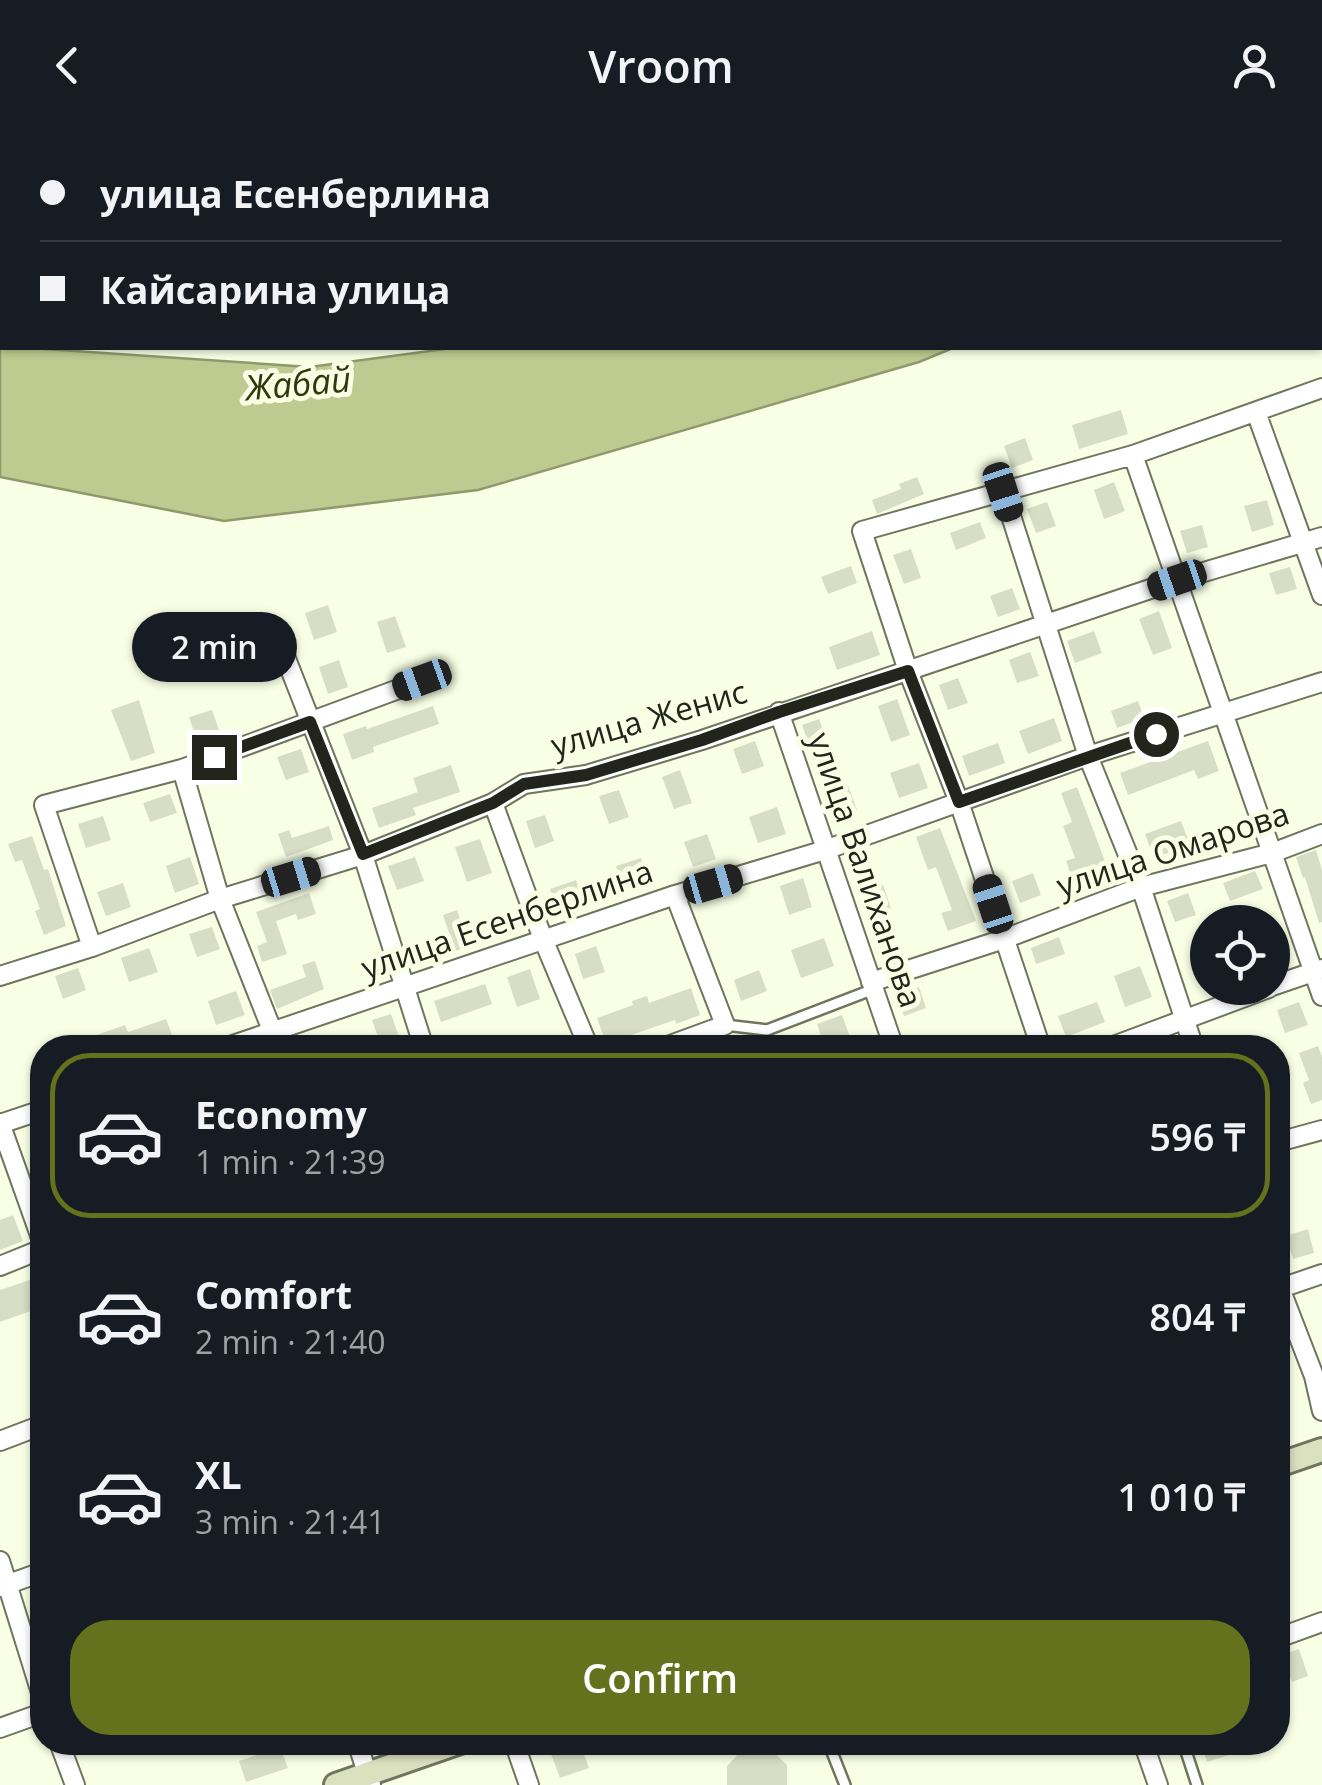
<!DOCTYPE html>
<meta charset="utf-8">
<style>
:root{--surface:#171b24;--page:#242831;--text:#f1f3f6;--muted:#9ea1a6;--line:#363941;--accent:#64721d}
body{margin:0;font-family:"Open Sans",sans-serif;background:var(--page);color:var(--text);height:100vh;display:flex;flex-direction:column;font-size:38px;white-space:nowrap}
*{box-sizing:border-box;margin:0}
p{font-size:32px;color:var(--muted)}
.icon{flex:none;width:55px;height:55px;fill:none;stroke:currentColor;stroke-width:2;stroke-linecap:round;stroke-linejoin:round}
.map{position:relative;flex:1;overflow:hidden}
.sheet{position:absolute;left:30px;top:905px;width:1260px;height:720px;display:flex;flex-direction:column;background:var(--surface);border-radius:40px;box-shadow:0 2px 8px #0004}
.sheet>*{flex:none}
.guide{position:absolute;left:0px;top:0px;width:1322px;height:220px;box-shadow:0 2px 8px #0004;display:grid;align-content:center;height:220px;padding:0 40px;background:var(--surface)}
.tools{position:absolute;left:1190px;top:775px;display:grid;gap:20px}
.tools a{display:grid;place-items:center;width:100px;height:100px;border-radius:50%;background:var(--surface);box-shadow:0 2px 8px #0004;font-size:50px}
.end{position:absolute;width:45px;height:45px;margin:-22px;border:12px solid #23251c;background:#fff;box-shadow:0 0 0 5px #fff}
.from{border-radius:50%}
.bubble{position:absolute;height:70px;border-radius:35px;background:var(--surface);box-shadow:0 2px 8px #0004;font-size:32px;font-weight:600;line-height:70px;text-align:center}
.car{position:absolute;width:30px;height:60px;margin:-30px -15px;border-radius:12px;box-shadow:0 0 8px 2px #0007;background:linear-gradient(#222 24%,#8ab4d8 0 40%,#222 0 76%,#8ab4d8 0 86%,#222 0)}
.guide b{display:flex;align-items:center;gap:35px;height:95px;font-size:38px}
.guide b+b{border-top:2px solid var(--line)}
.guide i{width:25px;height:25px;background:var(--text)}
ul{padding:18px 0 0;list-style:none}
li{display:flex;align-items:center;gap:30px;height:165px;margin:0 20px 15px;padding:0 20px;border:5px solid transparent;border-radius:40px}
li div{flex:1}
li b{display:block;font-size:38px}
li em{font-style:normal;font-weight:600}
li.on{border-color:var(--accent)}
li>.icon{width:90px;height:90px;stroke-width:1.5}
.action{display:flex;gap:20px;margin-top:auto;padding:20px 40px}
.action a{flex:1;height:115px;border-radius:40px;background:var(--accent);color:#fff;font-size:40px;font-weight:600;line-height:115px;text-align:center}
header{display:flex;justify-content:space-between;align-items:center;height:130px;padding:0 40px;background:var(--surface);font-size:45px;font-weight:600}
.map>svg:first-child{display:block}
.water{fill:#beca90;stroke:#90986d;stroke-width:2.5}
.building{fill:#d8dec5}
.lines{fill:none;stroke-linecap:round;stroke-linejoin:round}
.service-casing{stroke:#6f755e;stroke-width:14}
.minor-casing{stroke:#6f755e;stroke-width:22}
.secondary-casing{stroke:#6f755e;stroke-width:28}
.service{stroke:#fff;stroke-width:9}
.minor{stroke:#fff;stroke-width:18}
.secondary{stroke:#dbe0bf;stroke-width:22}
.route{stroke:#23251c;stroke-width:12}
.labels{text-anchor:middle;stroke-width:10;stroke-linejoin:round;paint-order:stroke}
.street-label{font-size:32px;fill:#23251c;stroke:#f8ffe5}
.water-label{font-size:35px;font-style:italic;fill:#31380c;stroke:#f8ffe5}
</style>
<header><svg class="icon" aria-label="back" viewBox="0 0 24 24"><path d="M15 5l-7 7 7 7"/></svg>Vroom<svg class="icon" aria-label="person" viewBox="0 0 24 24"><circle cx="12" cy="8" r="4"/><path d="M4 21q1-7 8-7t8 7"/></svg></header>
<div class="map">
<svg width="1322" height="1655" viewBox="0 0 1322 1655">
<rect width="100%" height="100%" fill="#f8ffe5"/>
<!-- water -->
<path class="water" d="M 0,216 L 310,237 L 452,218 L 953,218 L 919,232 L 478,360 L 224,391 L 0,347 Z"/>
<!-- building -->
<path class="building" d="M 1121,280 L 1128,304 L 1079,319 L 1072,295 Z
M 1025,308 L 1033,330 L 1012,338 L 1004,316 Z
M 917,347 L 924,364 L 877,384 L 872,370 L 901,359 L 899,354 Z
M 1114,352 L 1125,381 L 1104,389 L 1094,360 Z
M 1267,370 L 1274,395 L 1252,402 L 1244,376 Z
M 1047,372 L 1056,396 L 1036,403 L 1027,379 Z
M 980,392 L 986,408 L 956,420 L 950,403 Z
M 1202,395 L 1208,417 L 1187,423 L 1180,401 Z
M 911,419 L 921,448 L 904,454 L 893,425 Z
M 851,436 L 857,453 L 828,464 L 821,447 Z
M 1290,437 L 1297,459 L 1276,465 L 1269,443 Z
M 1012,458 L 1020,479 L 998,487 L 990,466 Z
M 328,475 L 337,502 L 314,510 L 305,483 Z
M 1159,481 L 1172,518 L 1153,525 L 1139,489 Z
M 395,486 L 406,517 L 387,523 L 377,492 Z
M 872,501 L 880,525 L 837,540 L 829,517 Z
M 1094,501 L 1102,523 L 1075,533 L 1067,511 Z
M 1030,522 L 1039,546 L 1017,553 L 1009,530 Z
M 339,530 L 348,557 L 328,564 L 319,537 Z
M 958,548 L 968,573 L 948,580 L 939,555 Z
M 897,569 L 910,605 L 891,612 L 878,576 Z
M 139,570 L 155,623 L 131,631 L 111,580 Z
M 1138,571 L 1144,588 L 1117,598 L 1111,581 Z
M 433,576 L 439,594 L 373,617 L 374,622 L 352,630 L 343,604 L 366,596 L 367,599 Z
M 212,580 L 219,600 L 196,608 L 189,587 Z
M 1054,588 L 1062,611 L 1028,624 L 1019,601 Z
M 819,589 L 844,657 L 848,655 L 857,680 L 835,688 L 802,595 Z
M 755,611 L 764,636 L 742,644 L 733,619 Z
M 1208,611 L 1219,641 L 1198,649 L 1194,640 L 1128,665 L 1120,643 Z
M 998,613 L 1005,633 L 969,646 L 962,626 Z
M 301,619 L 309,642 L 286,650 L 277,627 Z
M 919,633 L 928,658 L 899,668 L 890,643 Z
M 451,635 L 460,662 L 413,678 L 416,685 L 379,698 L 372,678 L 418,662 L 413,648 Z
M 680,640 L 692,673 L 674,679 L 662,647 Z
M 1077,657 L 1109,742 L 1074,754 L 1066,731 L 1075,728 L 1063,696 L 1072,692 L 1061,663 Z
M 619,660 L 629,687 L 609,694 L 599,666 Z
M 170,664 L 177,683 L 150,692 L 143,673 Z
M 777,677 L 786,704 L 758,713 L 749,687 Z
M 545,685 L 554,711 L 535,718 L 526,691 Z
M 103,686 L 111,710 L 86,718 L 78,694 Z
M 1181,691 L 1190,715 L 1154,728 L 1145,704 Z
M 329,696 L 333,710 L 286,727 L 278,704 L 289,700 L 292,708 Z
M 940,698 L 976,791 L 948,801 L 941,783 L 952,780 L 936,737 L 928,740 L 916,707 Z
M 707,704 L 716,729 L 693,737 L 684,712 Z
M 32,706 L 44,740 L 48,739 L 66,796 L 44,805 L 35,781 L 40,779 L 22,730 L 15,732 L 8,714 Z
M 480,709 L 492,743 L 467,752 L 455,717 Z
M 1316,720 L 1322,740 L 1322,792 L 1319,793 L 1305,747 L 1303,748 L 1296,727 Z
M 190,727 L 199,754 L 175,763 L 166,736 Z
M 415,727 L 424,751 L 397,760 L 388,736 Z
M 641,728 L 649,752 L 625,760 L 616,736 Z
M 1255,741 L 1263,759 L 1230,771 L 1223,753 Z
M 1033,743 L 1041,765 L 1020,773 L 1012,751 Z
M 803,748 L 812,777 L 789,785 L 780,756 Z
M 576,750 L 584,773 L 558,782 L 550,759 Z
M 123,753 L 131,777 L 106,786 L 97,762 Z
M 883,755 L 891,778 L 868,787 L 860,764 Z
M 309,763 L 316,784 L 298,790 L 296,784 L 276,791 L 287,824 L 262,832 L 257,816 L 267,812 L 256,782 Z
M 1188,763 L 1196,785 L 1175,792 L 1167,771 Z
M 457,780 L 469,816 L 455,821 L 443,785 Z
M 212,797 L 220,819 L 197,827 L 189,804 Z
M 1059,807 L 1065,824 L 1036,834 L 1031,818 Z
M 824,808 L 834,836 L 801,848 L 791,820 Z
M 596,816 L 605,842 L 583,849 L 575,824 Z
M 149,818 L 158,842 L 129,852 L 121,828 Z
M 315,831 L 324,859 L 277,879 L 270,860 L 306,847 L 302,835 Z
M 1140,836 L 1152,867 L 1125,877 L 1114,846 Z
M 78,838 L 86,860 L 63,869 L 55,846 Z
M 530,839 L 540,869 L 517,877 L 507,847 Z
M 759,840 L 767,861 L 741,871 L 734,850 Z
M 485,854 L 492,874 L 441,892 L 434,871 Z
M 919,857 L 926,878 L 904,886 L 896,865 Z
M 691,858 L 700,885 L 676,894 L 675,890 L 628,906 L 628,908 L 607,916 L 597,888 L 633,875 L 632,871 L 647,866 L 649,873 Z
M 236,861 L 245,885 L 216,895 L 208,871 Z
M 1097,872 L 1105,892 L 1066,907 L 1058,886 Z
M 1299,872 L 1308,895 L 1285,903 L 1277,880 Z
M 391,884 L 403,918 L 382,918 L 372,890 Z
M 842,885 L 854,918 L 825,918 L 817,894 Z
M 166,889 L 174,910 L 152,918 L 95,918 L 91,907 L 125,895 L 128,902 Z
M 1318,916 L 1322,927 L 1322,970 L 1311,974 L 1303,953 L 1309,950 L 1299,923 Z
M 13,1085 L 23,1111 L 0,1120 L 0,1090 Z
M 1308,1099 L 1314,1123 L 1293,1129 L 1286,1106 Z
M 42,1146 L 42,1177 L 0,1192 L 0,1160 Z
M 1299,1519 L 1308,1546 L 1292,1552 L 1282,1525 Z
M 1201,1612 L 1261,1612 L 1261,1615 L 1207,1632 Z
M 580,1613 L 589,1638 L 560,1648 L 551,1624 Z
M 280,1617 L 288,1638 L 246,1652 L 239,1631 Z
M 744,1618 L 769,1618 L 787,1635 L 787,1655 L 727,1655 L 727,1636 Z"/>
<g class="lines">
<!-- service casing -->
<g class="service-casing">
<path id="service" d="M 725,895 L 767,900 L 874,859
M 828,1612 L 845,1655
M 1183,1612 L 1197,1655"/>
</g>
<!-- minor casing -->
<g class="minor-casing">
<path id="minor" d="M 1256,282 L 1322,465
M 1133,325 L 1322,866
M 1003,361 L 1088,626 L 1141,757 L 1194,918
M 276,503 L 363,725 L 424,918
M 779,582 L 894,918
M 182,639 L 220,769 L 279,918
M 493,673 L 543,809 L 589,918
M 92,817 L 44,675 L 182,639 L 423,550
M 0,846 L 92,817 L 220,769 L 363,725 L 493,673 L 524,654 L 586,645 L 702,610 L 1177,450 L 1322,407
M 871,852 L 1004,809 L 1141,757 L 1272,723 L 1322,704
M 1272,856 L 1322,839
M 224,918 L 675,765 L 825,720 L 1088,626 L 1322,552
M 662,918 L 725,895 L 675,765
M 1041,918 L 959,672 L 908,541 L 862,401 L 1133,325 L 1322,258
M 1108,918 L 1269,858
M 0,993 L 42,1111
M 0,994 L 42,980
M 1278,1012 L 1322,1000
M 0,1136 L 42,1119
M 1278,1153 L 1314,1246 L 1322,1281
M 1278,1159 L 1322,1144
M 0,1311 L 42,1295
M 0,1431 L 42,1566
M 0,1457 L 42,1442
M 1278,1508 L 1322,1492
M 0,1598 L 42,1583
M 59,1612 L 75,1655
M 357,1612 L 371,1655
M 514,1612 L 529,1655
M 1143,1612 L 1158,1655"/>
</g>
<!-- secondary casing -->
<g class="secondary-casing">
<path id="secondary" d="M 1278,1335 L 1322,1320
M 336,1655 L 460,1612"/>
</g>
<!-- service -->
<use href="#service" class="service"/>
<!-- minor -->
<use href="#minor" class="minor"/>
<!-- secondary -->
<use href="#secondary" class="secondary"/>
</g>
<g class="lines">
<!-- route -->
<path class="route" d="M 214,627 L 310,592 L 363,724 L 493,673 L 524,654 L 586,645 L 702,610 L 779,582 L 908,541 L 959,672 L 1156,604"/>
</g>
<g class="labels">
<!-- street labels -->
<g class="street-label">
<text transform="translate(649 589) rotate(-16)" y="11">улица Женис</text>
<text transform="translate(1173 720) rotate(-18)" y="11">улица Омарова</text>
<text transform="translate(865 740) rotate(71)" y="11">улица Валиханова</text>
<text transform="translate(507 790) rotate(-19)" y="11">улица Есенберлина</text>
</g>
<!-- water labels -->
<g class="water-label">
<text transform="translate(298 254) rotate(-5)" y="12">Жабай</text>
</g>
</g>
</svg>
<div class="tools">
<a><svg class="icon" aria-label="locate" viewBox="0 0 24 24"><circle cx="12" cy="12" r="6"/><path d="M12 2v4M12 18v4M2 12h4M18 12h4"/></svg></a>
</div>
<i class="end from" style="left:1156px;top:604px"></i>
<i class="end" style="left:214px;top:627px"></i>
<div class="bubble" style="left:132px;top:482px;width:165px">2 min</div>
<i class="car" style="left:1003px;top:362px;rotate:162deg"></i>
<i class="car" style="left:1177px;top:450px;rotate:251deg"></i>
<i class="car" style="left:422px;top:550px;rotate:250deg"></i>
<i class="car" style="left:291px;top:747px;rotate:73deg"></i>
<i class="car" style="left:713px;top:754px;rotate:74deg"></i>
<i class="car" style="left:993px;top:774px;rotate:342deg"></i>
<div class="guide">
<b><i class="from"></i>улица Есенберлина</b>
<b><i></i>Кайсарина улица</b>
</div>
<section class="sheet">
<ul>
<li class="on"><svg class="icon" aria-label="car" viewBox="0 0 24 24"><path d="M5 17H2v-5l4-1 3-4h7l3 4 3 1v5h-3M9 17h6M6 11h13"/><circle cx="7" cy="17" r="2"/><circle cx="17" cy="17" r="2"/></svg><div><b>Economy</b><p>1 min · 21:39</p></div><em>596 ₸</em></li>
<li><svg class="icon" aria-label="car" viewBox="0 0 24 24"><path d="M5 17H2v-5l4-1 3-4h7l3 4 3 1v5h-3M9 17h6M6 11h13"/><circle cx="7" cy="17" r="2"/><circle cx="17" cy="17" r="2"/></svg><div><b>Comfort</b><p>2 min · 21:40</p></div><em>804 ₸</em></li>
<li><svg class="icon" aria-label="car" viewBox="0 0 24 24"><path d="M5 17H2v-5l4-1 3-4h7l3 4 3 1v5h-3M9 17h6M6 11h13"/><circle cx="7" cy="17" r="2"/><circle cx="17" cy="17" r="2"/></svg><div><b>XL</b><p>3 min · 21:41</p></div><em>1 010 ₸</em></li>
</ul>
<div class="action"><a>Confirm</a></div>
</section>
</div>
